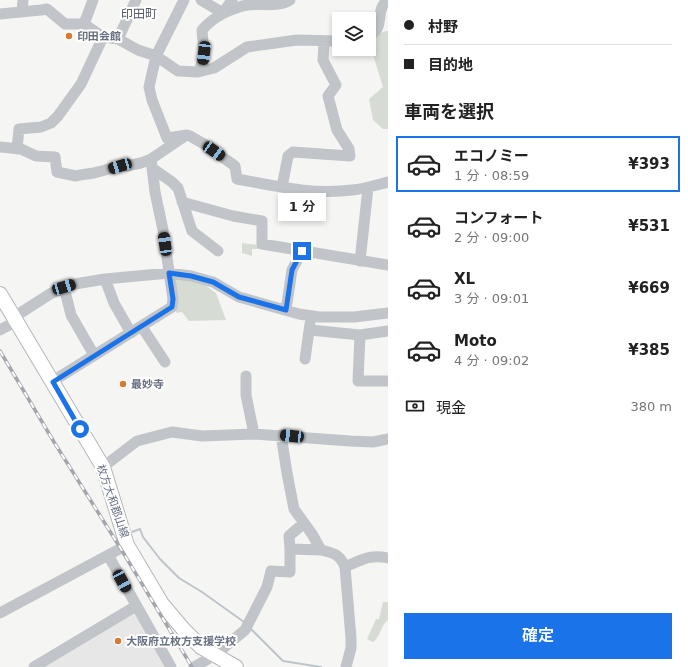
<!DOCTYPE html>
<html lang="ja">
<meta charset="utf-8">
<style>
:root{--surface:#fff;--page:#f6f6f6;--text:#222;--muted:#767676;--line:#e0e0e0;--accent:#1a73e8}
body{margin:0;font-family:"DejaVu Sans","Noto Sans JP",sans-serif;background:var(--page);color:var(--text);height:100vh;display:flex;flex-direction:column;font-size:15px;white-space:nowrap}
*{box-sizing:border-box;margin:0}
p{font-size:13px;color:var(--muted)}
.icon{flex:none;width:22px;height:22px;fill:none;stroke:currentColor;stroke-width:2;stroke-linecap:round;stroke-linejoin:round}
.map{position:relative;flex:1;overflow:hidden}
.panel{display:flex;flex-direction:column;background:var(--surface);width:300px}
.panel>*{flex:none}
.hud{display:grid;align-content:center;height:88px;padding:0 16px;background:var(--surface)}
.buttons{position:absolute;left:332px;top:12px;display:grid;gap:8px}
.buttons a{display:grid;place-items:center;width:44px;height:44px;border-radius:0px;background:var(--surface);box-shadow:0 2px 6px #0003;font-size:20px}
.end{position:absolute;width:18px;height:18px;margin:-9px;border:5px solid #1a73e8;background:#fff;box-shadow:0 0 0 2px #fff}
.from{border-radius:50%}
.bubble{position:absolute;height:28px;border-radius:0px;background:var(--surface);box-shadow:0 2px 6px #0003;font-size:13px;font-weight:600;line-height:28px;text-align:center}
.car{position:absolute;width:12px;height:24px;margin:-12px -6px;border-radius:5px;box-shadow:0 0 3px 1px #0007;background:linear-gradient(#222 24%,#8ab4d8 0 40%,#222 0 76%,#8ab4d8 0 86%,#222 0)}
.hud b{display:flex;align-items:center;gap:14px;height:38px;font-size:15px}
.hud b+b{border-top:1px solid var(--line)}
.hud i{width:10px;height:10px;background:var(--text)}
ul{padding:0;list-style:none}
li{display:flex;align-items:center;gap:12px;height:56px;margin:0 8px 6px;padding:0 8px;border:2px solid transparent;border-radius:0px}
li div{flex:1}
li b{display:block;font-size:15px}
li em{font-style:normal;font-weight:600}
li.on{border-color:var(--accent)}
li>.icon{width:36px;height:36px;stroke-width:1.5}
h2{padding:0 16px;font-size:18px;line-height:48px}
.pay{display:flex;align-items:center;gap:10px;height:44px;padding:0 16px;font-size:15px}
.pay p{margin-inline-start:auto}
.cta{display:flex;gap:8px;margin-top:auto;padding:8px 16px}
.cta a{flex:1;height:46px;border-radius:0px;background:var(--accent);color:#fff;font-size:16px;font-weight:600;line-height:46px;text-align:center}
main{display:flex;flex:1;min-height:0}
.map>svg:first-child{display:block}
.built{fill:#e6e7e6}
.green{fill:#d6dcd4}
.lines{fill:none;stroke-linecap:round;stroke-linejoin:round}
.stream{stroke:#bec4ca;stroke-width:2}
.major-casing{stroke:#b5b7bb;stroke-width:16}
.minor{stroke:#c1c4c8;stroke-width:11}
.major{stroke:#fff;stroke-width:14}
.rail-casing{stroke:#a3a6ac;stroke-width:3.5}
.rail{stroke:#fff;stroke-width:2;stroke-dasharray:6;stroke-linecap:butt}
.route{stroke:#1a73e8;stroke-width:5}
.poi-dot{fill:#d57b34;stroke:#fff;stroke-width:1.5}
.labels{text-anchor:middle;stroke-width:4;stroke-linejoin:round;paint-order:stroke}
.poi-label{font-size:11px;font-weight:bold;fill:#677081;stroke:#fff;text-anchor:start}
.street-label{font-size:11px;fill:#677081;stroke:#fff}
.neighbourhood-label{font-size:12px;fill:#555b67;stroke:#fff}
</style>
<main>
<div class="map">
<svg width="388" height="667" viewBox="0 0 388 667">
<rect width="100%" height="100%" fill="#f5f6f3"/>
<!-- built -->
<path class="built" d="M 131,614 L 136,615 L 166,667 L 44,667 Z"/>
<!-- green -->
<path class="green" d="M 386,31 L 388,31 L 388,129 L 383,129 L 373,120 L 369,99 L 383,87 L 369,42 L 369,37 Z
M 242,243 L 259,245 L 259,249 L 252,249 L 252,256 L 242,253 Z
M 173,279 L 189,279 L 201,282 L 216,293 L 226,320 L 189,321 L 182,312 L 176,313 Z
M 383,602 L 388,602 L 388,620 C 380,626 381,637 373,642 L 367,639 L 376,619 L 379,619 Z"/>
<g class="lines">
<!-- stream -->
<path class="stream" d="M 129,533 L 140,529 L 143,537 L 160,559 L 179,578 L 202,592 L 244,622
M 250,628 L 283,661 L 321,667"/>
<!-- major casing -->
<g class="major-casing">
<path id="major" d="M 0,294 L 103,467 L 127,545 L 162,604 L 184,630 L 201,647 L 236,667"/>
</g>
<!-- minor -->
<path class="minor" d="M 184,0 L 156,56 L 149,87 L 152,100 L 167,138 L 187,135 L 190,136 L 204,144 L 235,166 L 237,179 C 275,186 313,195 352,190 C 365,189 376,185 388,182
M 201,0 L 223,13 L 232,0
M 47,9 L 65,24 L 84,24 L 103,37 L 118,39 L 138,50 L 156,56 L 178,71 L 198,72 L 214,68 L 247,47 L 297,40 L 339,41
M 22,12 L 23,0
M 0,14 L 41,10 L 47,9
M 84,24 L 93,0
M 369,35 C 386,30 374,9 388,0
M 118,39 L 136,0
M 198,72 C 207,55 203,47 202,30 C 213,17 231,8 247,5 C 261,3 278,8 290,0
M 0,147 L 21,149 L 36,156 L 55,157 L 57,172 L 76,176 L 80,175 L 94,173 L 120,166 L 126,166 L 141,163 L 151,159 L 185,136
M 17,149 L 19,129 L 41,127 L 51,123 L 58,116 L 81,84 L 103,37
M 152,168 L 172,182 L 178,188 L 192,231 L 218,251
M 282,187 L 288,156 L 293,152 L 350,156 L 349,149 L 337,130 L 328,96 L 336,85 L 323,60 L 324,41
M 182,202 L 233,216 L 262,221 L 262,244 L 388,265
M 360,261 L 368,188
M 105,279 L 114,303 L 131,333
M 64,287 L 71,315 L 94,355
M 286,310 L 292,270 L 302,251
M 14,317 L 50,294 L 64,287 L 75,284 L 105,279 L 169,273 L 191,276 L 213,282 L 239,297 L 299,314 L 319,317 L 354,317 L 388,313
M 142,327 L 165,362
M 0,330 L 17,321
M 310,330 L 360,335 L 388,331
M 360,335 L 358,381 L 388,381
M 305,359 L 310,324
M 246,376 L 246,395 L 254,434
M 53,381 L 172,307 L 173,299 L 163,230 L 155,192 L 151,159
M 281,435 L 287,473 L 294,509 L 312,534 L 321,550 C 333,553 340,554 345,567 L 351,638 L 351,648 L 346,667
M 103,467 L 137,441 L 172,432 L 202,436 L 254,434 L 350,441 L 373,442 L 388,439
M 290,549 L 289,536 L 304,523
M 108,555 L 171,667
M 345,567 C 361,560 370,554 388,558
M 0,613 L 127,545
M 34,667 L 136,606
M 194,667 L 215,655 L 245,630 L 267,587 L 271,571 L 290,572 L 290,549 L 321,550"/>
<!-- major -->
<use href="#major" class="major"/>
<!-- rail casing -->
<g class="rail-casing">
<path id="rail" d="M 0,351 L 54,442 L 121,549 L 192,667"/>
</g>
<!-- rail -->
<use href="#rail" class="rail"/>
</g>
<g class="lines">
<!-- route -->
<path class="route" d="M 80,429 L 53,382 L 172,307 L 173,299 L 169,273 L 191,276 L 213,282 L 239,297 L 286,310 L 292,270 L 302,251"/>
</g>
<!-- markers -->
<g class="poi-dot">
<circle cx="69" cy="36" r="4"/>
<circle cx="123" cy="384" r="4"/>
<circle cx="118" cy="641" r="4"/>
</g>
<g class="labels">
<!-- poi labels -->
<g class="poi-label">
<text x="77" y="40">印田会館</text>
<text x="131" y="388">最妙寺</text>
<text x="126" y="645">大阪府立枚方支援学校</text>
</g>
<!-- street labels -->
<g class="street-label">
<text transform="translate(113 501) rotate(71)" y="4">枚方大和郡山線</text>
</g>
<!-- neighbourhood labels -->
<g class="neighbourhood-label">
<text x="139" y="18">印田町</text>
</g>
</g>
</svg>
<div class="buttons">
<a><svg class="icon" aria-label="layers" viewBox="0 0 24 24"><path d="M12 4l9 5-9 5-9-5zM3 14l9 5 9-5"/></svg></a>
</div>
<i class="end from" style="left:80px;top:429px"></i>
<i class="end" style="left:302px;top:251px"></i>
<div class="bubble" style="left:278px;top:193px;width:48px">1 分</div>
<i class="car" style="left:204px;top:53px;rotate:187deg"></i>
<i class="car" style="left:214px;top:151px;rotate:125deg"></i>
<i class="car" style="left:120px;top:166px;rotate:254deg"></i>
<i class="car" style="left:165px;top:244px;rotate:352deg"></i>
<i class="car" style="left:64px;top:287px;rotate:74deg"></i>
<i class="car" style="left:292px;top:436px;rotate:276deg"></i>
<i class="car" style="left:122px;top:581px;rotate:151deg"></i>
</div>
<section class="panel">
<div class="hud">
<b><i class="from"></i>村野</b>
<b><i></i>目的地</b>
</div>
<h2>車両を選択</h2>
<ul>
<li class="on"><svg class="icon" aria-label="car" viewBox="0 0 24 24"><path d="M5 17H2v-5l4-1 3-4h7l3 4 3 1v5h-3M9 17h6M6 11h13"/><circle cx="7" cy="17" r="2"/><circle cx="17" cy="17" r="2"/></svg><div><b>エコノミー</b><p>1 分 · 08:59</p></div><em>¥393</em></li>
<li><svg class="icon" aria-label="car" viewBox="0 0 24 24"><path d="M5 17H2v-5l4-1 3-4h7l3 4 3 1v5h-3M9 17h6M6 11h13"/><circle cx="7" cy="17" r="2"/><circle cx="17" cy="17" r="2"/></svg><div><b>コンフォート</b><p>2 分 · 09:00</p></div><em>¥531</em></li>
<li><svg class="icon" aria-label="car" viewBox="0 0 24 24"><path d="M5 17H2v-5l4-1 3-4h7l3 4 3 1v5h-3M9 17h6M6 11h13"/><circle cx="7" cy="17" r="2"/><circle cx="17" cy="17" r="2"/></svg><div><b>XL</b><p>3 分 · 09:01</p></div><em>¥669</em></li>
<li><svg class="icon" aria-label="car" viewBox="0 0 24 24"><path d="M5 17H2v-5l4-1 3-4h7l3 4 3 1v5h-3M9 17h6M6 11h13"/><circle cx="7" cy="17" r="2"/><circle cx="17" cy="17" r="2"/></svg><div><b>Moto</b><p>4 分 · 09:02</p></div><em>¥385</em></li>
</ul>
<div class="pay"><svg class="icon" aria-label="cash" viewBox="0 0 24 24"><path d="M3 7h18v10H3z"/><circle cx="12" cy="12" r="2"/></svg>現金<p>380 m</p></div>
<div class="cta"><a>確定</a></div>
</section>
</main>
